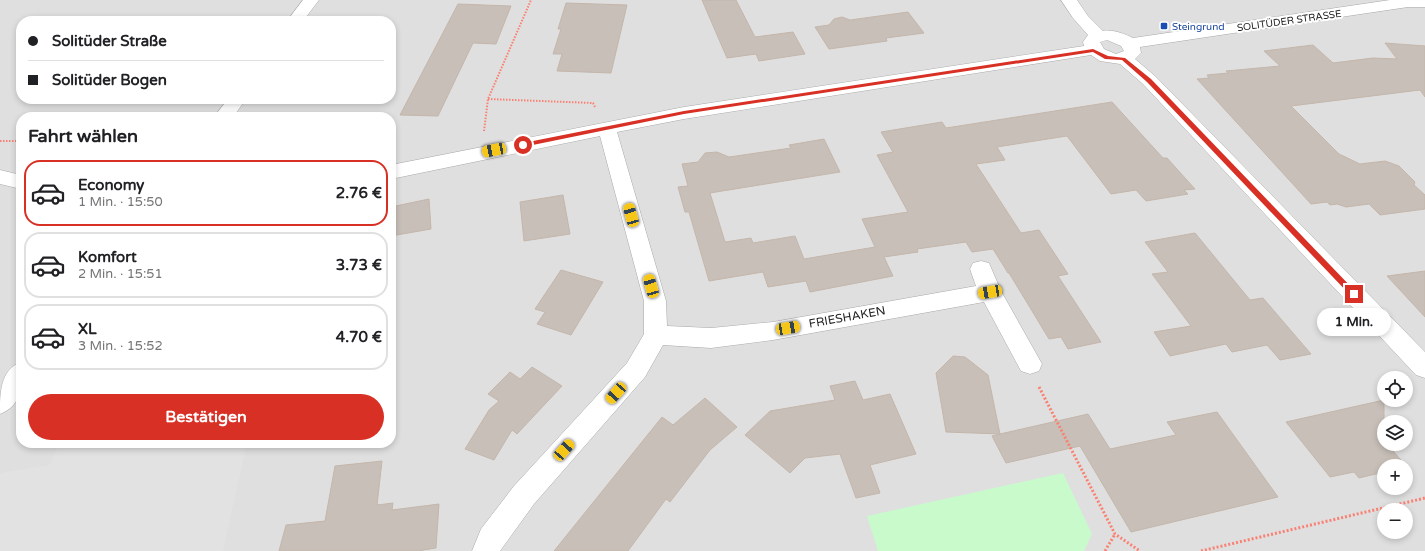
<!DOCTYPE html>
<html lang="de">
<meta charset="utf-8">
<style>
:root{--surface:#fff;--page:#f6f6f6;--text:#202124;--muted:#757577;--line:#e0e0e0;--accent:#d93025}
body{margin:0;font-family:"Varela Round",sans-serif;background:var(--page);color:var(--text);height:100vh;display:flex;flex-direction:column;font-size:15px;white-space:nowrap}
*{box-sizing:border-box;margin:0}
p{font-size:13px;color:var(--muted)}
.icon{flex:none;width:22px;height:22px;fill:none;stroke:currentColor;stroke-width:2;stroke-linecap:round;stroke-linejoin:round}
.map{position:relative;flex:1;overflow:hidden}
.details{position:absolute;left:16px;top:112px;width:380px;height:336px;display:flex;flex-direction:column;background:var(--surface);border-radius:16px;box-shadow:0 2px 6px #0003}
.details>*{flex:none}
.banner{position:absolute;left:16px;top:16px;width:380px;height:88px;border-radius:16px;box-shadow:0 2px 6px #0003;display:grid;align-content:center;height:88px;padding:0 12px;background:var(--surface)}
.controls{position:absolute;left:1377px;top:371px;display:grid;gap:8px}
.controls a{display:grid;place-items:center;width:36px;height:36px;border-radius:50%;background:var(--surface);box-shadow:0 2px 6px #0003;font-size:20px}
.end{position:absolute;width:18px;height:18px;margin:-9px;border:5px solid #d93025;background:#fff;box-shadow:0 0 0 2px #fff}
.from{border-radius:50%}
.bubble{position:absolute;height:28px;border-radius:14px;background:var(--surface);box-shadow:0 2px 6px #0003;font-size:13px;font-weight:800;line-height:28px;text-align:center}
.car{position:absolute;width:12px;height:24px;margin:-12px -6px;border-radius:5px;box-shadow:0 0 3px 1px #0007;background:linear-gradient(#f5c518 24%,#345 0 40%,#f5c518 0 76%,#345 0 86%,#f5c518 0)}
.banner b{display:flex;align-items:center;gap:14px;height:38px;font-size:15px}
.banner b+b{border-top:1px solid var(--line)}
.banner i{width:10px;height:10px;background:var(--text)}
ul{padding:0;list-style:none}
li{display:flex;align-items:center;gap:12px;height:66px;margin:0 8px 6px;padding:0 4px;border:2px solid var(--line);border-radius:16px}
li div{flex:1}
li b{display:block;font-size:15px}
li em{font-style:normal;font-weight:800}
li.current{border-color:var(--accent)}
li>.icon{width:36px;height:36px;stroke-width:1.5}
h2{padding:0 12px;font-size:18px;line-height:48px}
.action{display:flex;gap:8px;margin-top:auto;padding:8px 12px}
.action a{flex:1;height:46px;border-radius:24px;background:var(--accent);color:#fff;font-size:16px;font-weight:800;line-height:46px;text-align:center}
.map>svg:first-child{display:block}
.residential{fill:#e0dfdf;fill-rule:evenodd}
.park{fill:#c8facc}
.parking{fill:#e2e2e2}
.building{fill:#c7bfb8;stroke:#c4b6ab}
.lines{fill:none;stroke-linecap:round;stroke-linejoin:round}
.minor-casing{stroke:#a9a9a9;stroke-width:1}
.path-far1{stroke:#fa8072;stroke-width:2;stroke-dasharray:1.5 1.5;stroke-linecap:butt}
.path{stroke:#fa8072;stroke-width:3;stroke-dasharray:2 2;stroke-linecap:butt}
.minor{fill:#fff;fill-rule:evenodd}
.route{fill:#d93025}
.transit-dot{fill:#1a4fb4;stroke:#fff;stroke-width:1.5}
.labels{text-anchor:middle;stroke-width:4;stroke-linejoin:round;paint-order:stroke}
.far-street-label{font-size:10px;fill:#222;stroke:#fff}
.far-transit-label{font-size:10px;fill:#164399;stroke:#fff;text-anchor:start}
.street-label{font-size:12px;fill:#222;stroke:#fff}
</style>
<div class="map">
<svg width="1425" height="551" viewBox="0 0 1425 551">
<rect width="100%" height="100%" fill="#f2efe9"/>
<!-- residential -->
<path class="residential" d="M 0,0 L 1425,0 L 1425,551 L 0,551 ZM 21,21 L 391,21 L 391,99 L 21,99 ZM 21,117 L 391,117 L 391,443 L 21,443 ZM 1384,378 L 1406,378 L 1406,400 L 1384,400 ZM 1384,422 L 1406,422 L 1406,444 L 1384,444 ZM 1384,466 L 1406,466 L 1406,488 L 1384,488 ZM 1384,510 L 1406,510 L 1406,532 L 1384,532 Z"/>
<!-- park -->
<path class="park" d="M 1063,473 L 1092,534 L 1084,551 L 878,551 L 867,516 Z"/>
<!-- parking -->
<path class="parking" d="M 59,443 L 247,443 L 223,551 L 0,551 L 0,473 L 50,465 Z"/>
<!-- building -->
<path class="building" d="M 702,0 L 736,0 L 755,37 L 793,32 L 805,54 L 759,61 L 756,54 L 727,58 Z
M 566,3 L 627,5 L 611,73 L 557,71 L 562,54 L 553,54 L 561,29 L 558,29 Z
M 458,4 L 511,6 L 496,44 L 473,43 L 438,116 L 400,115 Z
M 908,12 L 924,33 L 886,38 L 887,41 L 829,49 L 815,27 L 829,25 L 834,19 L 842,17 L 850,20 Z
M 1385,43 L 1425,46 L 1425,97 L 1420,90 L 1291,106 L 1339,154 L 1360,164 L 1385,161 L 1399,166 L 1415,182 L 1414,185 L 1425,195 L 1425,209 L 1380,215 L 1369,204 L 1346,207 L 1337,204 L 1330,205 L 1327,202 L 1311,204 L 1197,79 L 1209,78 L 1207,75 L 1228,73 L 1226,71 L 1280,66 L 1264,51 L 1313,45 L 1333,63 L 1373,58 L 1397,59 Z
M 1112,102 L 1163,158 L 1167,158 L 1195,189 L 1184,190 L 1188,194 L 1146,201 L 1136,190 L 1111,194 L 1067,136 L 997,147 L 1005,160 L 976,164 L 1021,233 L 1039,230 L 1068,274 L 1058,276 L 1101,342 L 1068,349 L 1061,337 L 1049,339 L 1009,273 L 1008,273 L 993,249 L 972,252 L 966,242 L 917,249 L 918,252 L 884,257 L 893,276 L 810,292 L 806,281 L 768,287 L 763,272 L 709,281 L 689,212 L 685,212 L 678,187 L 688,186 L 682,164 L 698,162 L 705,153 L 717,152 L 729,157 L 791,148 L 789,145 L 824,139 L 840,172 L 710,193 L 725,242 L 751,238 L 753,243 L 795,236 L 804,259 L 875,247 L 862,219 L 908,212 L 877,155 L 893,152 L 881,132 L 942,122 L 946,128 Z
M 563,195 L 570,234 L 524,241 L 520,202 Z
M 429,199 L 431,229 L 391,236 L 391,207 Z
M 1195,233 L 1250,300 L 1263,298 L 1311,354 L 1280,360 L 1267,345 L 1232,352 L 1226,344 L 1170,356 L 1154,332 L 1191,326 L 1152,274 L 1168,272 L 1145,242 Z
M 561,270 L 603,282 L 571,335 L 537,324 L 545,312 L 535,309 Z
M 1425,271 L 1425,317 L 1387,276 Z
M 953,356 L 965,357 L 988,375 L 1000,434 L 1088,414 L 1110,449 L 1176,435 L 1167,422 L 1217,412 L 1278,497 L 1131,532 L 1080,446 L 1006,463 L 992,436 L 1000,434 L 946,432 L 936,373 Z
M 532,367 L 562,386 L 517,434 L 512,430 L 494,460 L 465,449 L 489,410 L 499,401 L 488,394 L 510,372 L 520,379 Z
M 855,381 L 863,400 L 890,394 L 916,454 L 870,465 L 880,493 L 856,498 L 840,454 L 805,458 L 790,473 L 745,435 L 770,411 L 835,400 L 830,386 Z
M 705,398 L 737,427 L 710,450 L 670,502 L 666,499 L 628,551 L 554,551 L 662,417 L 673,425 Z
M 1384,400 L 1384,444 L 1387,444 L 1407,467 L 1384,466 L 1384,472 L 1359,478 L 1354,472 L 1330,477 L 1286,422 Z
M 382,461 L 377,505 L 393,503 L 392,510 L 439,504 L 436,548 L 418,551 L 279,551 L 286,525 L 325,521 L 335,466 Z"/>
<g class="lines">
<!-- minor casing -->
<g class="minor-casing">
<path id="minor" d="M 303,0 L 319,0 L 303,21 L 287,21 Z
M 1061,0 L 1077,0 L 1088,16 L 1103,31 C 1112,29 1125,34 1133,38 L 1390,0 L 1425,0 L 1425,7 L 1408,7 L 1140,47 L 1141,53 L 1135,59 L 1155,76 L 1425,352 L 1425,378 L 1416,375 L 1143,84 L 1120,64 L 1100,61 L 1091,55 L 684,119 L 617,132 L 666,301 L 667,326 L 711,328 L 773,322 L 976,286 L 970,269 L 973,263 L 981,261 L 989,263 L 1001,291 L 1042,364 L 1039,371 L 1030,374 L 1021,371 L 984,302 L 773,340 L 711,348 L 663,345 L 645,377 L 534,504 L 500,551 L 472,551 L 481,529 L 514,486 L 627,363 L 644,334 L 644,301 L 600,136 L 391,179 L 391,165 L 684,107 L 1084,46 L 1083,42 L 1088,35 L 1073,18 ZM 1107,40 L 1121,46 L 1124,51 L 1116,54 L 1104,49 L 1100,42 Z
M 228,99 L 246,99 L 233,117 L 214,117 Z
M 0,170 L 21,175 L 21,189 L 0,184 Z
M 21,362 C 21,383 24,405 0,414 C 0,393 0,370 21,362 Z"/>
</g>
<!-- path-far1 -->
<path class="path-far1" d="M 488,99 L 593,103 L 595,107
M 484,131 L 488,99 L 531,0
M 0,141 L 21,141"/>
<!-- path -->
<path class="path" d="M 1039,387 L 1115,534 L 1140,551
M 1105,551 L 1115,534
M 1201,551 L 1425,498"/>
<!-- minor -->
<use href="#minor" class="minor"/>
</g>
<!-- route -->
<path class="route" d="M 1093,49 L 1108,56 L 1125,58 L 1151,79 L 1356,292 L 1356,296 L 1351,296 L 1147,82 L 1122,60 L 1105,59 L 1093,52 L 684,114 L 523,147 L 520,145 L 523,143 L 684,111 Z"/>
<!-- markers -->
<rect class="transit-dot" x="1160" y="22" width="8" height="8" rx="2"/>
<g class="labels">
<!-- far-street labels -->
<g class="far-street-label">
<text transform="translate(1289 20) rotate(-8)" y="4">SOLITÜDER STRASSE</text>
</g>
<!-- far-transit labels -->
<g class="far-transit-label">
<text x="1172" y="30">Steingrund</text>
</g>
<!-- street labels -->
<g class="street-label">
<text transform="translate(847 317) rotate(-10)" y="4">FRIESHAKEN</text>
</g>
</g>
</svg>
<div class="controls">
<a><svg class="icon" aria-label="locate" viewBox="0 0 24 24"><circle cx="12" cy="12" r="6"/><path d="M12 2v4M12 18v4M2 12h4M18 12h4"/></svg></a>
<a><svg class="icon" aria-label="layers" viewBox="0 0 24 24"><path d="M12 4l9 5-9 5-9-5zM3 14l9 5 9-5"/></svg></a>
<a>+</a>
<a>−</a>
</div>
<i class="end from" style="left:523px;top:145px"></i>
<i class="end" style="left:1354px;top:294px"></i>
<div class="bubble" style="left:1317px;top:308px;width:74px">1 Min.</div>
<i class="car" style="left:494px;top:150px;rotate:259deg"></i>
<i class="car" style="left:631px;top:215px;rotate:344deg"></i>
<i class="car" style="left:651px;top:286px;rotate:344deg"></i>
<i class="car" style="left:990px;top:292px;rotate:260deg"></i>
<i class="car" style="left:788px;top:328px;rotate:80deg"></i>
<i class="car" style="left:616px;top:393px;rotate:222deg"></i>
<i class="car" style="left:564px;top:450px;rotate:42deg"></i>
<div class="banner">
<b><i class="from"></i>Solitüder Straße</b>
<b><i></i>Solitüder Bogen</b>
</div>
<section class="details">
<h2>Fahrt wählen</h2>
<ul>
<li class="current"><svg class="icon" aria-label="car" viewBox="0 0 24 24"><path d="M5 17H2v-5l4-1 3-4h7l3 4 3 1v5h-3M9 17h6M6 11h13"/><circle cx="7" cy="17" r="2"/><circle cx="17" cy="17" r="2"/></svg><div><b>Economy</b><p>1 Min. · 15:50</p></div><em>2.76 €</em></li>
<li><svg class="icon" aria-label="car" viewBox="0 0 24 24"><path d="M5 17H2v-5l4-1 3-4h7l3 4 3 1v5h-3M9 17h6M6 11h13"/><circle cx="7" cy="17" r="2"/><circle cx="17" cy="17" r="2"/></svg><div><b>Komfort</b><p>2 Min. · 15:51</p></div><em>3.73 €</em></li>
<li><svg class="icon" aria-label="car" viewBox="0 0 24 24"><path d="M5 17H2v-5l4-1 3-4h7l3 4 3 1v5h-3M9 17h6M6 11h13"/><circle cx="7" cy="17" r="2"/><circle cx="17" cy="17" r="2"/></svg><div><b>XL</b><p>3 Min. · 15:52</p></div><em>4.70 €</em></li>
</ul>
<div class="action"><a>Bestätigen</a></div>
</section>
</div>
